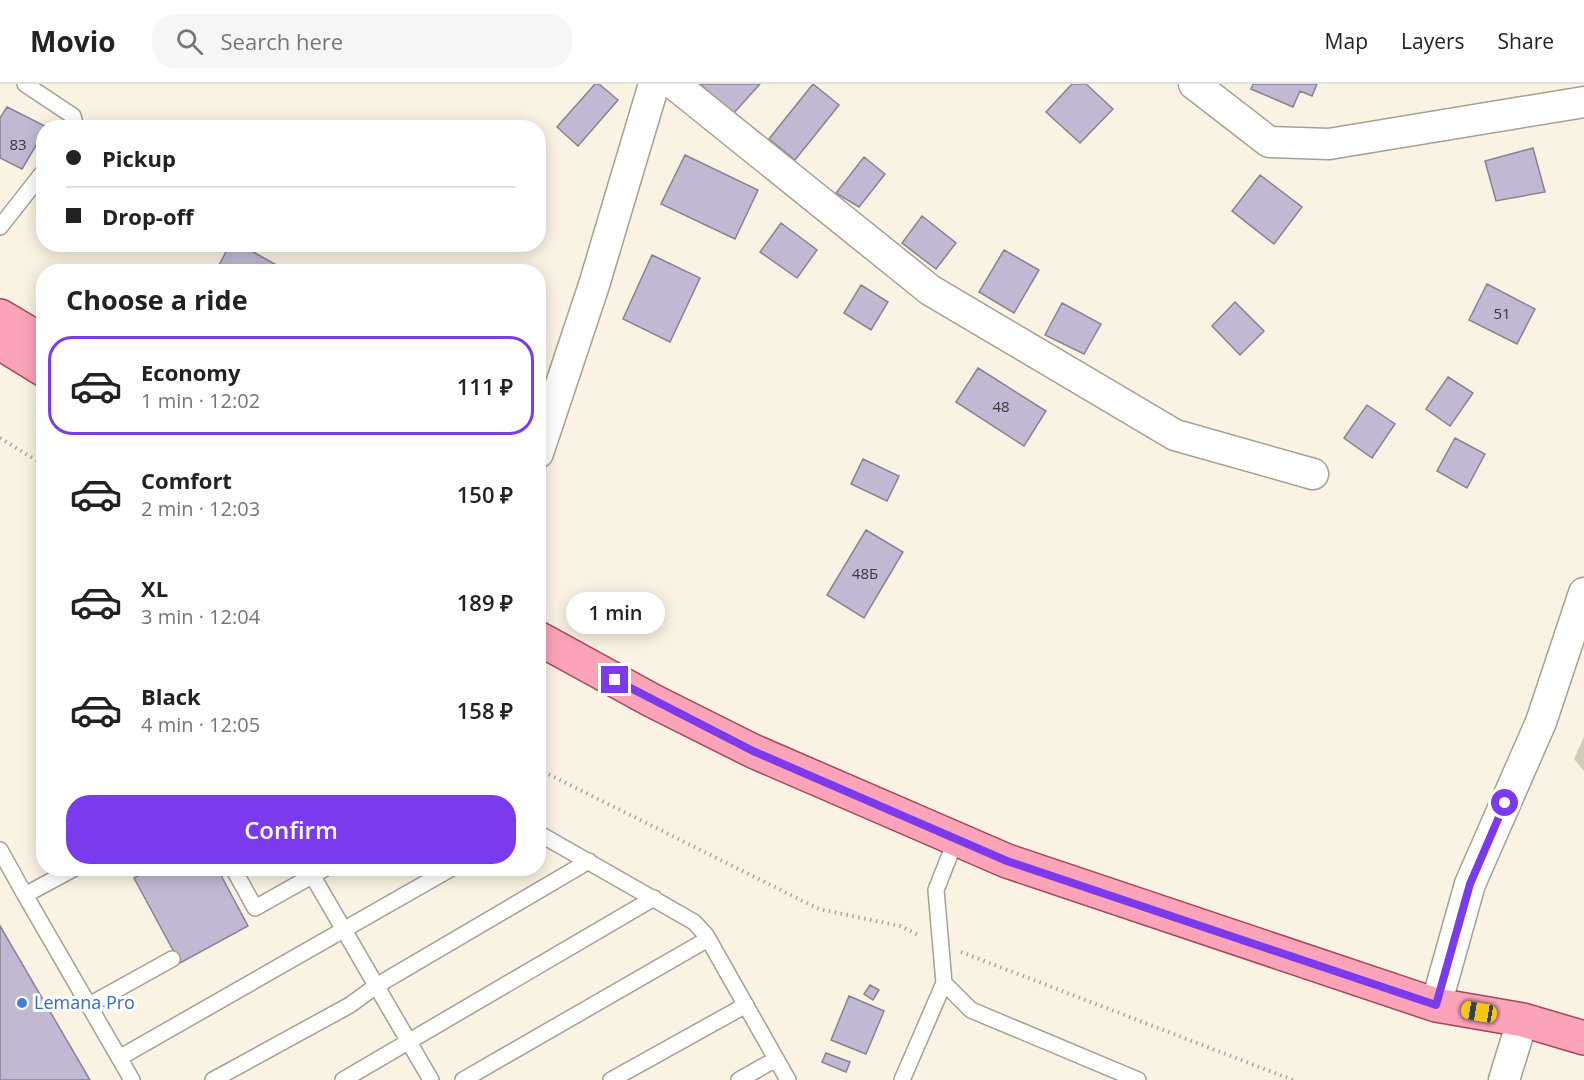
<!DOCTYPE html>
<meta charset="utf-8">
<style>
:root{--surface:#fff;--page:#f6f6f6;--text:#222;--muted:#767676;--line:#e0e0e0;--accent:#7c3aed}
body{margin:0;font-family:"Open Sans",sans-serif;background:var(--page);color:var(--text);height:100vh;display:flex;flex-direction:column;font-size:22px;white-space:nowrap}
*{box-sizing:border-box;margin:0}
p{font-size:20px;color:var(--muted)}
.icon{flex:none;width:33px;height:33px;fill:none;stroke:currentColor;stroke-width:2;stroke-linecap:round;stroke-linejoin:round}
.map{position:relative;flex:1;overflow:hidden}
.sheet{position:absolute;left:36px;top:180px;width:510px;height:612px;display:flex;flex-direction:column;background:var(--surface);border-radius:24px;box-shadow:0 3px 15px #0003}
.sheet>*{flex:none}
.hud{position:absolute;left:36px;top:36px;width:510px;height:132px;border-radius:24px;box-shadow:0 3px 15px #0003;display:grid;align-content:center;height:132px;padding:0 30px;background:var(--surface)}
.end{position:absolute;width:27px;height:27px;margin:-14px;border:8px solid #7c3aed;background:#fff;box-shadow:0 0 0 3px #fff}
.from{border-radius:50%}
.bubble{position:absolute;height:42px;border-radius:21px;background:var(--surface);box-shadow:0 3px 15px #0003;font-size:20px;font-weight:600;line-height:42px;text-align:center}
.car{position:absolute;width:18px;height:36px;margin:-18px -9px;border-radius:8px;box-shadow:0 0 4px 2px #0007;background:linear-gradient(#f5c518 24%,#345 0 40%,#f5c518 0 76%,#345 0 86%,#f5c518 0)}
.hud b{display:flex;align-items:center;gap:21px;height:57px;font-size:22px}
.hud b+b{border-top:2px solid var(--line)}
.hud i{width:15px;height:15px;background:var(--text)}
ul{padding:0;list-style:none}
li{display:flex;align-items:center;gap:18px;height:99px;margin:0 12px 9px;padding:0 18px;border:3px solid transparent;border-radius:24px}
li div{flex:1}
li b{display:block;font-size:22px}
li em{font-style:normal;font-weight:600}
li.active{border-color:var(--accent)}
li>.icon{width:54px;height:54px;stroke-width:1.5}
h2{padding:0 30px;font-size:27px;line-height:72px}
.action{display:flex;gap:12px;margin-top:auto;padding:12px 30px}
.action a{flex:1;height:69px;border-radius:24px;background:var(--accent);color:#fff;font-size:24px;font-weight:600;line-height:69px;text-align:center}
header{display:flex;align-items:center;gap:36px;box-sizing:border-box;height:84px;padding:0 30px;background:var(--surface);border-bottom:2px solid var(--line)}
header strong{font-size:28px}
nav{display:flex;gap:33px;margin-inline-start:auto;font-size:21px}
.search{width:420px;height:54px;background:var(--page);display:flex;align-items:center;gap:15px;box-sizing:border-box;padding:0 21px;border-radius:24px;color:var(--muted);font-size:22px}
.map>svg:first-child{display:block}
.green{fill:#d2cbb7}
.building{fill:#c1b8d4;stroke:#888392;stroke-width:1.5}
.lines{fill:none;stroke-linecap:round;stroke-linejoin:round}
.service-casing{stroke:#a6a091;stroke-width:18}
.minor-casing{stroke:#a6a091;stroke-width:33}
.primary-casing{stroke:#a5465c;stroke-width:36}
.path{stroke:#aca79a;stroke-width:4;stroke-dasharray:1.5 4.5;stroke-linecap:butt}
.service{stroke:#fff;stroke-width:15}
.minor{stroke:#fff;stroke-width:30}
.primary{stroke:#faa3b9;stroke-width:33}
.route{stroke:#7c3aed;stroke-width:8}
.shop-dot{fill:#3f7fe0;stroke:#fff;stroke-width:2}
.labels{text-anchor:middle;stroke-width:6;stroke-linejoin:round;paint-order:stroke}
.number-label{font-size:15px;fill:#3a363a}
.shop-label{font-size:18px;fill:#366cbe;stroke:#fff;text-anchor:start}
</style>
<header>
<strong>Movio</strong>
<div class="search"><svg class="icon" aria-label="search" viewBox="0 0 24 24"><circle cx="10" cy="10" r="6"/><path d="M15 15l6 6"/></svg>Search here</div>
<nav><a>Map</a><a>Layers</a><a>Share</a></nav>
</header>
<div class="map">
<svg width="1584" height="996" viewBox="0 0 1584 996">
<rect width="100%" height="100%" fill="#faf3e3"/>
<!-- green -->
<path class="green" d="M 1584,653 L 1584,687 L 1574,675 Z"/>
<!-- building -->
<path class="building" d="M 595,0 L 599,0 L 618,16 L 578,62 L 557,43 Z
M 700,0 L 760,0 L 733,30 Z
M 813,0 L 839,21 L 795,76 L 769,55 Z
M 1072,0 L 1086,0 L 1113,25 L 1080,59 L 1046,28 Z
M 1253,0 L 1317,0 L 1312,12 L 1300,7 L 1293,23 L 1251,5 Z
M 7,23 L 47,43 L 44,44 L 44,48 L 22,85 L 0,74 L 0,34 Z
M 1533,64 L 1545,108 L 1496,117 L 1485,77 Z
M 685,71 L 758,106 L 735,155 L 661,120 Z
M 864,73 L 885,90 L 859,123 L 836,109 Z
M 1260,91 L 1302,123 L 1274,160 L 1232,127 Z
M 922,132 L 956,159 L 936,185 L 902,159 Z
M 781,139 L 817,166 L 797,194 L 760,168 Z
M 230,160 L 239,160 L 289,188 L 222,188 L 217,185 Z
M 1004,166 L 1039,186 L 1014,229 L 979,208 Z
M 652,171 L 700,194 L 670,258 L 623,235 Z
M 1487,200 L 1535,225 L 1517,260 L 1469,236 Z
M 861,201 L 888,218 L 871,246 L 844,229 Z
M 1235,218 L 1264,247 L 1240,271 L 1212,242 Z
M 1062,219 L 1101,240 L 1084,270 L 1045,251 Z
M 978,284 L 1046,327 L 1024,362 L 956,318 Z
M 1448,293 L 1473,309 L 1450,342 L 1426,325 Z
M 1367,321 L 1395,340 L 1372,374 L 1344,354 Z
M 1455,354 L 1485,370 L 1467,404 L 1437,387 Z
M 863,375 L 899,392 L 887,417 L 851,400 Z
M 866,446 L 903,468 L 864,534 L 827,511 Z
M 152,784 L 217,784 L 248,842 L 180,879 L 134,794 Z
M 0,842 L 90,996 L 0,996 Z
M 870,901 L 879,906 L 873,916 L 864,910 Z
M 849,912 L 884,927 L 866,970 L 831,956 Z
M 826,969 L 850,978 L 846,988 L 822,978 Z"/>
<g class="lines">
<!-- service casing -->
<g class="service-casing">
<path id="service" d="M 25,0 L 73,32 L 76,44
M 0,143 L 44,87
M 538,749 L 694,838 L 706,851 L 788,996
M 0,766 L 25,811
M 951,768 L 936,806 L 944,899 L 971,926 L 1138,996
M 75,784 L 25,811 L 132,996
M 233,784 L 255,824 L 326,784
M 308,784 L 431,996
M 89,921 L 172,875
M 119,974 L 452,784
M 213,996 L 350,921 L 376,902 L 589,777
M 343,996 L 654,814
M 463,996 L 708,855
M 611,996 L 746,921
M 739,996 L 776,975
M 902,996 L 944,899"/>
</g>
<!-- minor casing -->
<g class="minor-casing">
<path id="minor" d="M 674,0 L 930,206 L 1175,351 L 1313,390
M 1194,0 L 1269,58 L 1329,60 L 1584,18
M 538,369 L 594,201 L 654,0
M 1436,921 L 1470,800 L 1541,638 L 1584,509
M 1504,996 L 1517,954"/>
</g>
<!-- primary casing -->
<g class="primary-casing">
<path id="primary" d="M 0,232 L 44,258
M 0,259 L 44,286
M 538,554 L 653,617 L 753,667 L 1007,777 L 1436,921 L 1523,936 L 1584,954"/>
</g>
<!-- path -->
<path class="path" d="M 0,354 L 44,381
M 538,685 L 819,825 L 900,842 L 921,852
M 961,868 L 1293,996"/>
<!-- service -->
<use href="#service" class="service"/>
<!-- minor -->
<use href="#minor" class="minor"/>
<!-- primary -->
<use href="#primary" class="primary"/>
</g>
<g class="lines">
<!-- route -->
<path class="route" d="M 615,596 L 753,667 L 1007,777 L 1436,921 L 1470,800 L 1505,719"/>
</g>
<!-- markers -->
<circle class="shop-dot" cx="22" cy="919" r="6"/>
<g class="labels">
<!-- number labels -->
<g class="number-label">
<text x="18" y="66">83</text>
<text x="1502" y="235">51</text>
<text x="1001" y="328">48</text>
<text x="865" y="495">48Б</text>
</g>
<!-- shop labels -->
<g class="shop-label">
<text x="34" y="925">Lemana Pro</text>
</g>
</g>
</svg>
<i class="end from" style="left:1505px;top:719px"></i>
<i class="end" style="left:615px;top:596px"></i>
<div class="bubble" style="left:566px;top:508px;width:99px">1 min</div>
<i class="car" style="left:1479px;top:928px;rotate:280deg"></i>
<div class="hud">
<b><i class="from"></i>Pickup</b>
<b><i></i>Drop-off</b>
</div>
<section class="sheet">
<h2>Choose a ride</h2>
<ul>
<li class="active"><svg class="icon" aria-label="car" viewBox="0 0 24 24"><path d="M5 17H2v-5l4-1 3-4h7l3 4 3 1v5h-3M9 17h6M6 11h13"/><circle cx="7" cy="17" r="2"/><circle cx="17" cy="17" r="2"/></svg><div><b>Economy</b><p>1 min · 12:02</p></div><em>111 ₽</em></li>
<li><svg class="icon" aria-label="car" viewBox="0 0 24 24"><path d="M5 17H2v-5l4-1 3-4h7l3 4 3 1v5h-3M9 17h6M6 11h13"/><circle cx="7" cy="17" r="2"/><circle cx="17" cy="17" r="2"/></svg><div><b>Comfort</b><p>2 min · 12:03</p></div><em>150 ₽</em></li>
<li><svg class="icon" aria-label="car" viewBox="0 0 24 24"><path d="M5 17H2v-5l4-1 3-4h7l3 4 3 1v5h-3M9 17h6M6 11h13"/><circle cx="7" cy="17" r="2"/><circle cx="17" cy="17" r="2"/></svg><div><b>XL</b><p>3 min · 12:04</p></div><em>189 ₽</em></li>
<li><svg class="icon" aria-label="car" viewBox="0 0 24 24"><path d="M5 17H2v-5l4-1 3-4h7l3 4 3 1v5h-3M9 17h6M6 11h13"/><circle cx="7" cy="17" r="2"/><circle cx="17" cy="17" r="2"/></svg><div><b>Black</b><p>4 min · 12:05</p></div><em>158 ₽</em></li>
</ul>
<div class="action"><a>Confirm</a></div>
</section>
</div>
